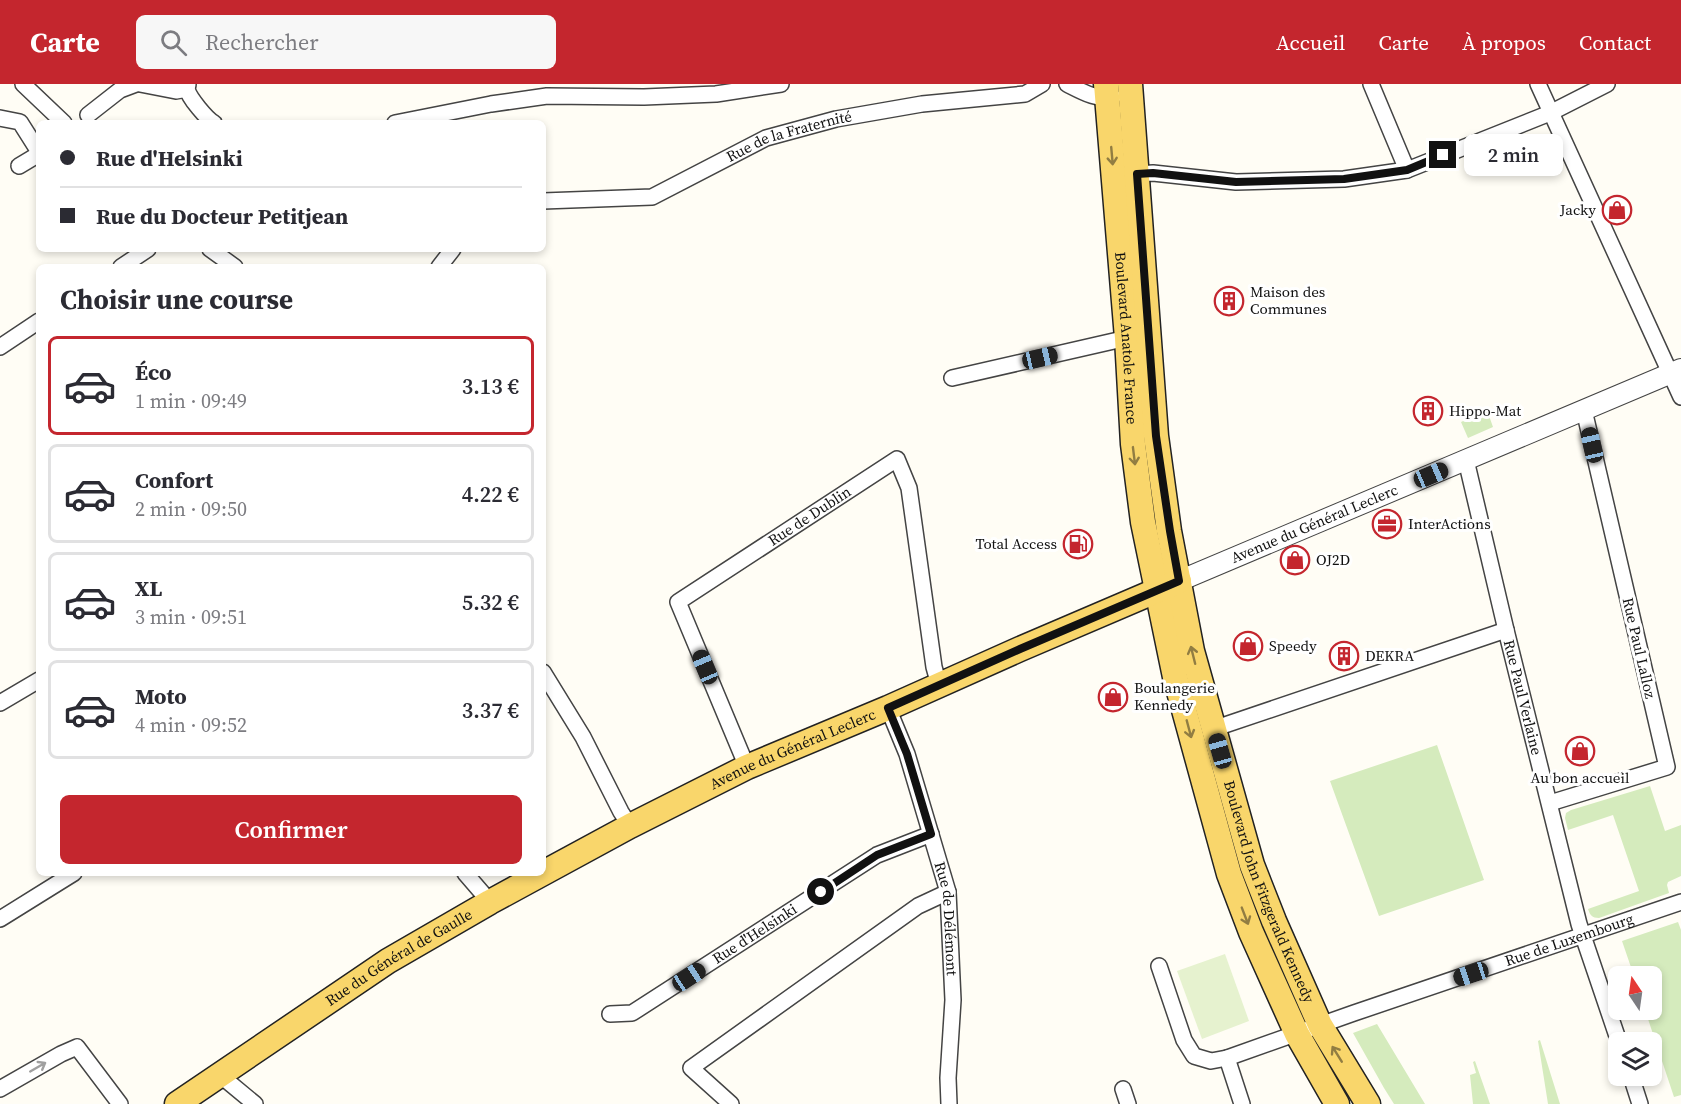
<!DOCTYPE html>
<html lang="fr">
<meta charset="utf-8">
<style>
:root{--surface:#fff;--page:#f7f7f7;--text:#2b2b33;--muted:#7c7c81;--line:#e1e1e2;--accent:#c4262e}
body{margin:0;font-family:"Source Serif 4",serif;background:var(--page);color:var(--text);height:100vh;display:flex;flex-direction:column;font-size:22px;white-space:nowrap}
*{box-sizing:border-box;margin:0}
p{font-size:20px;color:var(--muted)}
.icon{flex:none;width:33px;height:33px;fill:none;stroke:currentColor;stroke-width:2;stroke-linecap:round;stroke-linejoin:round}
.map{position:relative;flex:1;overflow:hidden}
.panel{position:absolute;left:36px;top:180px;width:510px;height:612px;display:flex;flex-direction:column;background:var(--surface);border-radius:9px;box-shadow:0 3px 9px #0003}
.panel>*{flex:none}
.hud{position:absolute;left:36px;top:36px;width:510px;height:132px;border-radius:9px;box-shadow:0 3px 9px #0003;display:grid;align-content:center;height:132px;padding:0 24px;background:var(--surface)}
.needle{width:39px;rotate:347deg}
.buttons{position:absolute;left:1608px;top:882px;display:grid;gap:12px}
.buttons a{display:grid;place-items:center;width:54px;height:54px;border-radius:9px;background:var(--surface);box-shadow:0 3px 9px #0003;font-size:30px}
.end{position:absolute;width:27px;height:27px;margin:-14px;border:8px solid #111;background:#fff;box-shadow:0 0 0 3px #fff}
.from{border-radius:50%}
.bubble{position:absolute;height:42px;border-radius:9px;background:var(--surface);box-shadow:0 3px 9px #0003;font-size:20px;font-weight:600;line-height:42px;text-align:center}
.car{position:absolute;width:18px;height:36px;margin:-18px -9px;border-radius:8px;box-shadow:0 0 4px 2px #0007;background:linear-gradient(#222 24%,#8ab4d8 0 40%,#222 0 76%,#8ab4d8 0 86%,#222 0)}
.hud b{display:flex;align-items:center;gap:21px;height:57px;font-size:22px}
.hud b+b{border-top:2px solid var(--line)}
.hud i{width:15px;height:15px;background:var(--text)}
ul{padding:0;list-style:none}
li{display:flex;align-items:center;gap:18px;height:99px;margin:0 12px 9px;padding:0 12px;border:3px solid var(--line);border-radius:9px}
li div{flex:1}
li b{display:block;font-size:22px}
li em{font-style:normal;font-weight:600}
li.on{border-color:var(--accent)}
li>.icon{width:54px;height:54px;stroke-width:1.5}
h2{padding:0 24px;font-size:27px;line-height:72px}
.primary-button{display:flex;gap:12px;margin-top:auto;padding:12px 24px}
.primary-button a{flex:1;height:69px;border-radius:9px;background:var(--accent);color:#fff;font-size:24px;font-weight:600;line-height:69px;text-align:center}
header{display:flex;align-items:center;gap:36px;box-sizing:border-box;height:84px;padding:0 30px;background:var(--accent);color:#fff}
header strong{font-size:28px}
nav{display:flex;gap:33px;margin-inline-start:auto;font-size:21px}
.search{width:420px;height:54px;background:var(--page);display:flex;align-items:center;gap:15px;box-sizing:border-box;padding:0 21px;border-radius:9px;color:var(--muted);font-size:22px}
.map>svg:first-child{display:block}
.green{fill:#d5ebbd}
.pitch{fill:#e6f2cf}
.lines{fill:none;stroke-linecap:round;stroke-linejoin:round}
.minor-casing{stroke:#444;stroke-width:18}
.tertiary-casing{stroke:#444;stroke-width:22}
.primary-casing{stroke:#222;stroke-width:27}
.minor{stroke:#fff;stroke-width:15}
.tertiary{stroke:#fff;stroke-width:20}
.primary{stroke:#f9d66b;stroke-width:24}
.oneway{stroke:#917d42}
.oneway2{stroke:#a0a0a0}
.route{stroke:#111;stroke-width:8}
.labels{text-anchor:middle;stroke-width:6;stroke-linejoin:round;paint-order:stroke}
.street-label{font-size:15px;fill:#111;stroke:#fff}
.poi-label{font-size:15px;fill:#111;stroke:#fff;text-anchor:start}
</style>
<header>
<strong>Carte</strong>
<div class="search"><svg class="icon" aria-label="search" viewBox="0 0 24 24"><circle cx="10" cy="10" r="6"/><path d="M15 15l6 6"/></svg>Rechercher</div>
<nav><a>Accueil</a><a>Carte</a><a>À propos</a><a>Contact</a></nav>
</header>
<div class="map">
<svg width="1681" height="1020" viewBox="0 0 1681 1020">
<rect width="100%" height="100%" fill="#fffdf5"/>
<!-- green -->
<path class="green" d="M 1487,326 L 1493,343 L 1468,354 L 1461,338 Z
M 1437,661 L 1484,796 L 1379,832 L 1330,697 Z
M 1650,702 L 1665,747 L 1681,741 L 1681,792 L 1668,798 L 1667,801 L 1669,809 L 1599,834 C 1592,834 1590,831 1588,825 L 1639,807 L 1613,731 L 1568,746 L 1565,734 L 1566,729 L 1571,726 Z
M 1678,838 L 1681,846 L 1681,1011 L 1674,1013 L 1645,926 L 1652,926 L 1652,892 L 1634,892 L 1622,857 Z
M 1377,940 L 1425,1020 L 1394,1020 L 1384,1004 L 1353,949 Z
M 1540,956 L 1560,1020 L 1548,1020 L 1538,957 Z
M 1475,977 L 1490,1020 L 1473,1020 L 1470,991 L 1476,989 L 1473,978 Z"/>
<!-- pitch -->
<path class="pitch" d="M 1225,870 L 1249,937 L 1202,955 L 1177,887 Z"/>
<g class="lines">
<!-- minor casing -->
<g class="minor-casing">
<g id="minor">
<path d="M 23,0 L 64,39"/>
<path d="M 140,0 L 176,7 L 187,5"/>
<path d="M 188,0 C 188,2 187,4 187,5 C 189,14 207,35 214,39"/>
<path d="M 1067,0 C 1081,7 1098,17 1113,13"/>
<path d="M 1371,0 L 1407,86"/>
<path d="M 1538,0 L 1681,313"/>
<path d="M 88,31 L 120,6 L 136,0"/>
<path d="M 0,34 L 20,38 L 39,68"/>
<path d="M 395,39 L 491,20 L 547,12 L 644,13 L 716,10 L 781,0"/>
<path d="M 19,82 L 39,70"/>
<path d="M 1137,90 L 1153,89 L 1236,98 L 1344,95 L 1407,86 L 1550,29 L 1607,0"/>
<path id="s1" d="M 543,117 L 652,113 L 766,54 L 836,35 L 922,20 L 1025,10 L 1042,0"/>
<path d="M 210,165 L 235,183"/>
<path d="M 121,183 L 148,165"/>
<path d="M 439,183 L 453,165"/>
<path d="M 0,263 L 39,237"/>
<path d="M 952,294 L 1127,254"/>
<path id="s2" d="M 1466,376 L 1506,546 L 1579,840 L 1619,958"/>
<path d="M 543,588 L 583,653 L 621,728 L 630,742"/>
<path d="M 0,619 L 39,596"/>
<path id="s3" d="M 888,624 L 907,670 L 948,808 L 953,916 L 948,994 L 949,1020"/>
<path d="M 1213,645 L 1506,546"/>
<path id="s4" d="M 747,683 L 678,518 L 897,375 L 909,404 L 934,583 L 939,601"/>
<path d="M 1550,719 L 1667,683 L 1584,326"/>
<path d="M 465,789 L 490,818"/>
<path d="M 0,835 L 74,789"/>
<path d="M 1159,882 L 1184,956 L 1194,972 L 1211,977 L 1227,974 L 1242,1020"/>
<path id="s5" d="M 610,930 L 632,929 L 877,771 L 931,750"/>
<path id="s6" d="M 1227,974 L 1354,929 L 1681,818"/>
<path d="M 220,991 L 255,1020"/>
<path d="M 1631,992 L 1640,1020"/>
<path d="M 0,1005 L 61,970 L 77,963 L 120,1020"/>
<path d="M 1123,1005 L 1128,1020"/>
<path d="M 731,1020 L 691,984 L 918,822 L 948,808"/>
</g>
</g>
<!-- tertiary casing -->
<g class="tertiary-casing">
<g id="tertiary">
<path id="s7" d="M 1179,497 L 1681,285"/>
</g>
</g>
<!-- primary casing -->
<g class="primary-casing">
<g id="primary">
<path id="s8" d="M 1106,0 L 1127,254 L 1133,360 L 1143,438 L 1175,593 L 1229,790 L 1251,848 L 1297,950 L 1337,1020"/>
<path id="s9" d="M 1130,0 L 1156,352 L 1169,447 L 1192,567 L 1252,781 L 1274,837 L 1320,941 L 1368,1020"/>
<path id="s10" d="M 177,1020 L 388,877 L 490,818 L 630,742 L 747,683 L 888,624 L 1020,565 L 1179,497"/>
</g>
</g>
<!-- minor -->
<use href="#minor" class="minor"/>
<!-- tertiary -->
<use href="#tertiary" class="tertiary"/>
<!-- primary -->
<use href="#primary" class="primary"/>
</g>
<!-- one-way arrows -->
<defs><path id="oneway-shaft" d="M-6 0H5M1.5-3L5.5 0L1.5 3" fill="none" stroke-width="1.6" stroke-linecap="round" stroke-linejoin="round" transform="scale(1.5)"/></defs>
<g class="oneway">
<use href="#oneway-shaft" transform="translate(1112 72) rotate(85)"/>
<use href="#oneway-shaft" transform="translate(1134 372) rotate(83)"/>
<use href="#oneway-shaft" transform="translate(1193 571) rotate(-104)"/>
<use href="#oneway-shaft" transform="translate(1189 645) rotate(75)"/>
<use href="#oneway-shaft" transform="translate(1245 832) rotate(69)"/>
<use href="#oneway-shaft" transform="translate(1337 970) rotate(-122)"/>
</g>
<use class="oneway2" href="#oneway-shaft" transform="translate(38 983) rotate(-30)"/>
<g class="lines">
<!-- route -->
<path class="route" d="M 821,808 L 877,771 L 931,750 L 907,670 L 888,624 L 1020,565 L 1179,497 L 1170,447 L 1156,352 L 1137,90 L 1153,89 L 1236,98 L 1344,95 L 1407,86 L 1443,71"/>
</g>
<!-- icons -->
<defs>
<g id="shop-ring" transform="scale(1.5)"><circle r="9.5" fill="#fff" stroke="#c4262e" stroke-width="1.5"/><path d="M-5-2.5h2.3a2.7 3.5 0 0 1 5.4 0H5L5.5 6h-11ZM-1.5-2.5h3a1.5 2.3 0 0 0-3 0Z" fill="#c4262e"/></g>
<g id="building-ring" transform="scale(1.5)"><circle r="9.5" fill="#fff" stroke="#c4262e" stroke-width="1.5"/><path d="M-4-6H4V6H1V3H-1V6H-4ZM-2.5-4.3h1.7v1.8h-1.7ZM.8-4.3h1.7v1.8H.8ZM-2.5-1h1.7V.8h-1.7ZM.8-1h1.7V.8H.8Z" fill="#c4262e"/></g>
<g id="office-ring" transform="scale(1.5)"><circle r="9.5" fill="#fff" stroke="#c4262e" stroke-width="1.5"/><path d="M-6-3h4V-5.5h4V-3h4V5H-6ZM-1-4.5V-3h2v-1.5ZM-6 0V1H6V0Z" fill="#c4262e"/></g>
<g id="fuel-ring" transform="scale(1.5)"><circle r="9.5" fill="#fff" stroke="#c4262e" stroke-width="1.5"/><path d="M-5.5-6h7V0h2V4h1.3V-2.5L3-4.5l.8-.8L6-3V5H2.5V1h-1V6h-7ZM-4.2-4.7v3.2H.2V-4.7Z" fill="#c4262e"/></g>
</defs>
<g fill-rule="evenodd">
<use href="#shop-ring" x="1617" y="126"/>
<use href="#building-ring" x="1229" y="217"/>
<use href="#building-ring" x="1428" y="327"/>
<use href="#office-ring" x="1387" y="440"/>
<use href="#fuel-ring" x="1078" y="460"/>
<use href="#shop-ring" x="1295" y="476"/>
<use href="#shop-ring" x="1248" y="562"/>
<use href="#building-ring" x="1344" y="572"/>
<use href="#shop-ring" x="1113" y="613"/>
<use href="#shop-ring" x="1580" y="667"/>
</g>
<g class="labels">
<!-- street labels -->
<g class="street-label">
<text dy="5" stroke="none"><textPath href="#s1" startOffset="260">Rue de la Fraternité</textPath></text>
<text dy="5" stroke="none"><textPath href="#s8" startOffset="255">Boulevard Anatole France</textPath></text>
<text dy="5" stroke="none"><textPath href="#s4" startOffset="336">Rue de Dublin</textPath></text>
<text dy="5" stroke="none"><textPath href="#s7" startOffset="147">Avenue du Général Leclerc</textPath></text>
<text transform="translate(1639 564) rotate(77)" y="5">Rue Paul Lalloz</text>
<text dy="5" stroke="none"><textPath href="#s2" startOffset="244">Rue Paul Verlaine</textPath></text>
<text dy="5" stroke="none"><textPath href="#s10" startOffset="712">Avenue du Général Leclerc</textPath></text>
<text dy="5" stroke="none"><textPath href="#s9" startOffset="824">Boulevard John Fitzgerald Kennedy</textPath></text>
<text dy="5" stroke="none"><textPath href="#s3" startOffset="220">Rue de Délémont</textPath></text>
<text dy="5" stroke="none"><textPath href="#s5" startOffset="168">Rue d'Helsinki</textPath></text>
<text dy="5" stroke="none"><textPath href="#s6" startOffset="362">Rue de Luxembourg</textPath></text>
<text dy="5" stroke="none"><textPath href="#s10" startOffset="266">Rue du Général de Gaulle</textPath></text>
</g>
<!-- poi labels -->
<g class="poi-label">
<text x="1596" y="131" text-anchor="end">Jacky</text>
<text x="1250" y="213">Maison des<tspan x="1250" dy="17">Communes</tspan></text>
<text x="1449" y="332">Hippo-Mat</text>
<text x="1408" y="445">InterActions</text>
<text x="1057" y="465" text-anchor="end">Total Access</text>
<text x="1316" y="481">OJ2D</text>
<text x="1269" y="567">Speedy</text>
<text x="1365" y="577">DEKRA</text>
<text x="1134" y="609">Boulangerie<tspan x="1134" dy="17">Kennedy</tspan></text>
<text x="1580" y="699" text-anchor="middle">Au bon accueil</text>
</g>
</g>
</svg>
<div class="buttons">
<a><svg class="needle" viewBox="-14 -14 28 28"><path d="M0-13l5 13h-10z" fill="#e53935"/><path d="M0 13l5-13h-10z" fill="#7c7c81"/></svg></a>
<a><svg class="icon" aria-label="layers" viewBox="0 0 24 24"><path d="M12 4l9 5-9 5-9-5zM3 14l9 5 9-5"/></svg></a>
</div>
<i class="end from" style="left:821px;top:808px"></i>
<i class="end" style="left:1443px;top:71px"></i>
<div class="bubble" style="left:1464px;top:50px;width:99px">2 min</div>
<i class="car" style="left:1040px;top:274px;rotate:77deg"></i>
<i class="car" style="left:1592px;top:361px;rotate:347deg"></i>
<i class="car" style="left:1431px;top:391px;rotate:67deg"></i>
<i class="car" style="left:705px;top:583px;rotate:337deg"></i>
<i class="car" style="left:1220px;top:667px;rotate:344deg"></i>
<i class="car" style="left:1471px;top:890px;rotate:252deg"></i>
<i class="car" style="left:689px;top:893px;rotate:57deg"></i>
<div class="hud">
<b><i class="from"></i>Rue d'Helsinki</b>
<b><i></i>Rue du Docteur Petitjean</b>
</div>
<section class="panel">
<h2>Choisir une course</h2>
<ul>
<li class="on"><svg class="icon" aria-label="car" viewBox="0 0 24 24"><path d="M5 17H2v-5l4-1 3-4h7l3 4 3 1v5h-3M9 17h6M6 11h13"/><circle cx="7" cy="17" r="2"/><circle cx="17" cy="17" r="2"/></svg><div><b>Éco</b><p>1 min · 09:49</p></div><em>3.13 €</em></li>
<li><svg class="icon" aria-label="car" viewBox="0 0 24 24"><path d="M5 17H2v-5l4-1 3-4h7l3 4 3 1v5h-3M9 17h6M6 11h13"/><circle cx="7" cy="17" r="2"/><circle cx="17" cy="17" r="2"/></svg><div><b>Confort</b><p>2 min · 09:50</p></div><em>4.22 €</em></li>
<li><svg class="icon" aria-label="car" viewBox="0 0 24 24"><path d="M5 17H2v-5l4-1 3-4h7l3 4 3 1v5h-3M9 17h6M6 11h13"/><circle cx="7" cy="17" r="2"/><circle cx="17" cy="17" r="2"/></svg><div><b>XL</b><p>3 min · 09:51</p></div><em>5.32 €</em></li>
<li><svg class="icon" aria-label="car" viewBox="0 0 24 24"><path d="M5 17H2v-5l4-1 3-4h7l3 4 3 1v5h-3M9 17h6M6 11h13"/><circle cx="7" cy="17" r="2"/><circle cx="17" cy="17" r="2"/></svg><div><b>Moto</b><p>4 min · 09:52</p></div><em>3.37 €</em></li>
</ul>
<div class="primary-button"><a>Confirmer</a></div>
</section>
</div>
